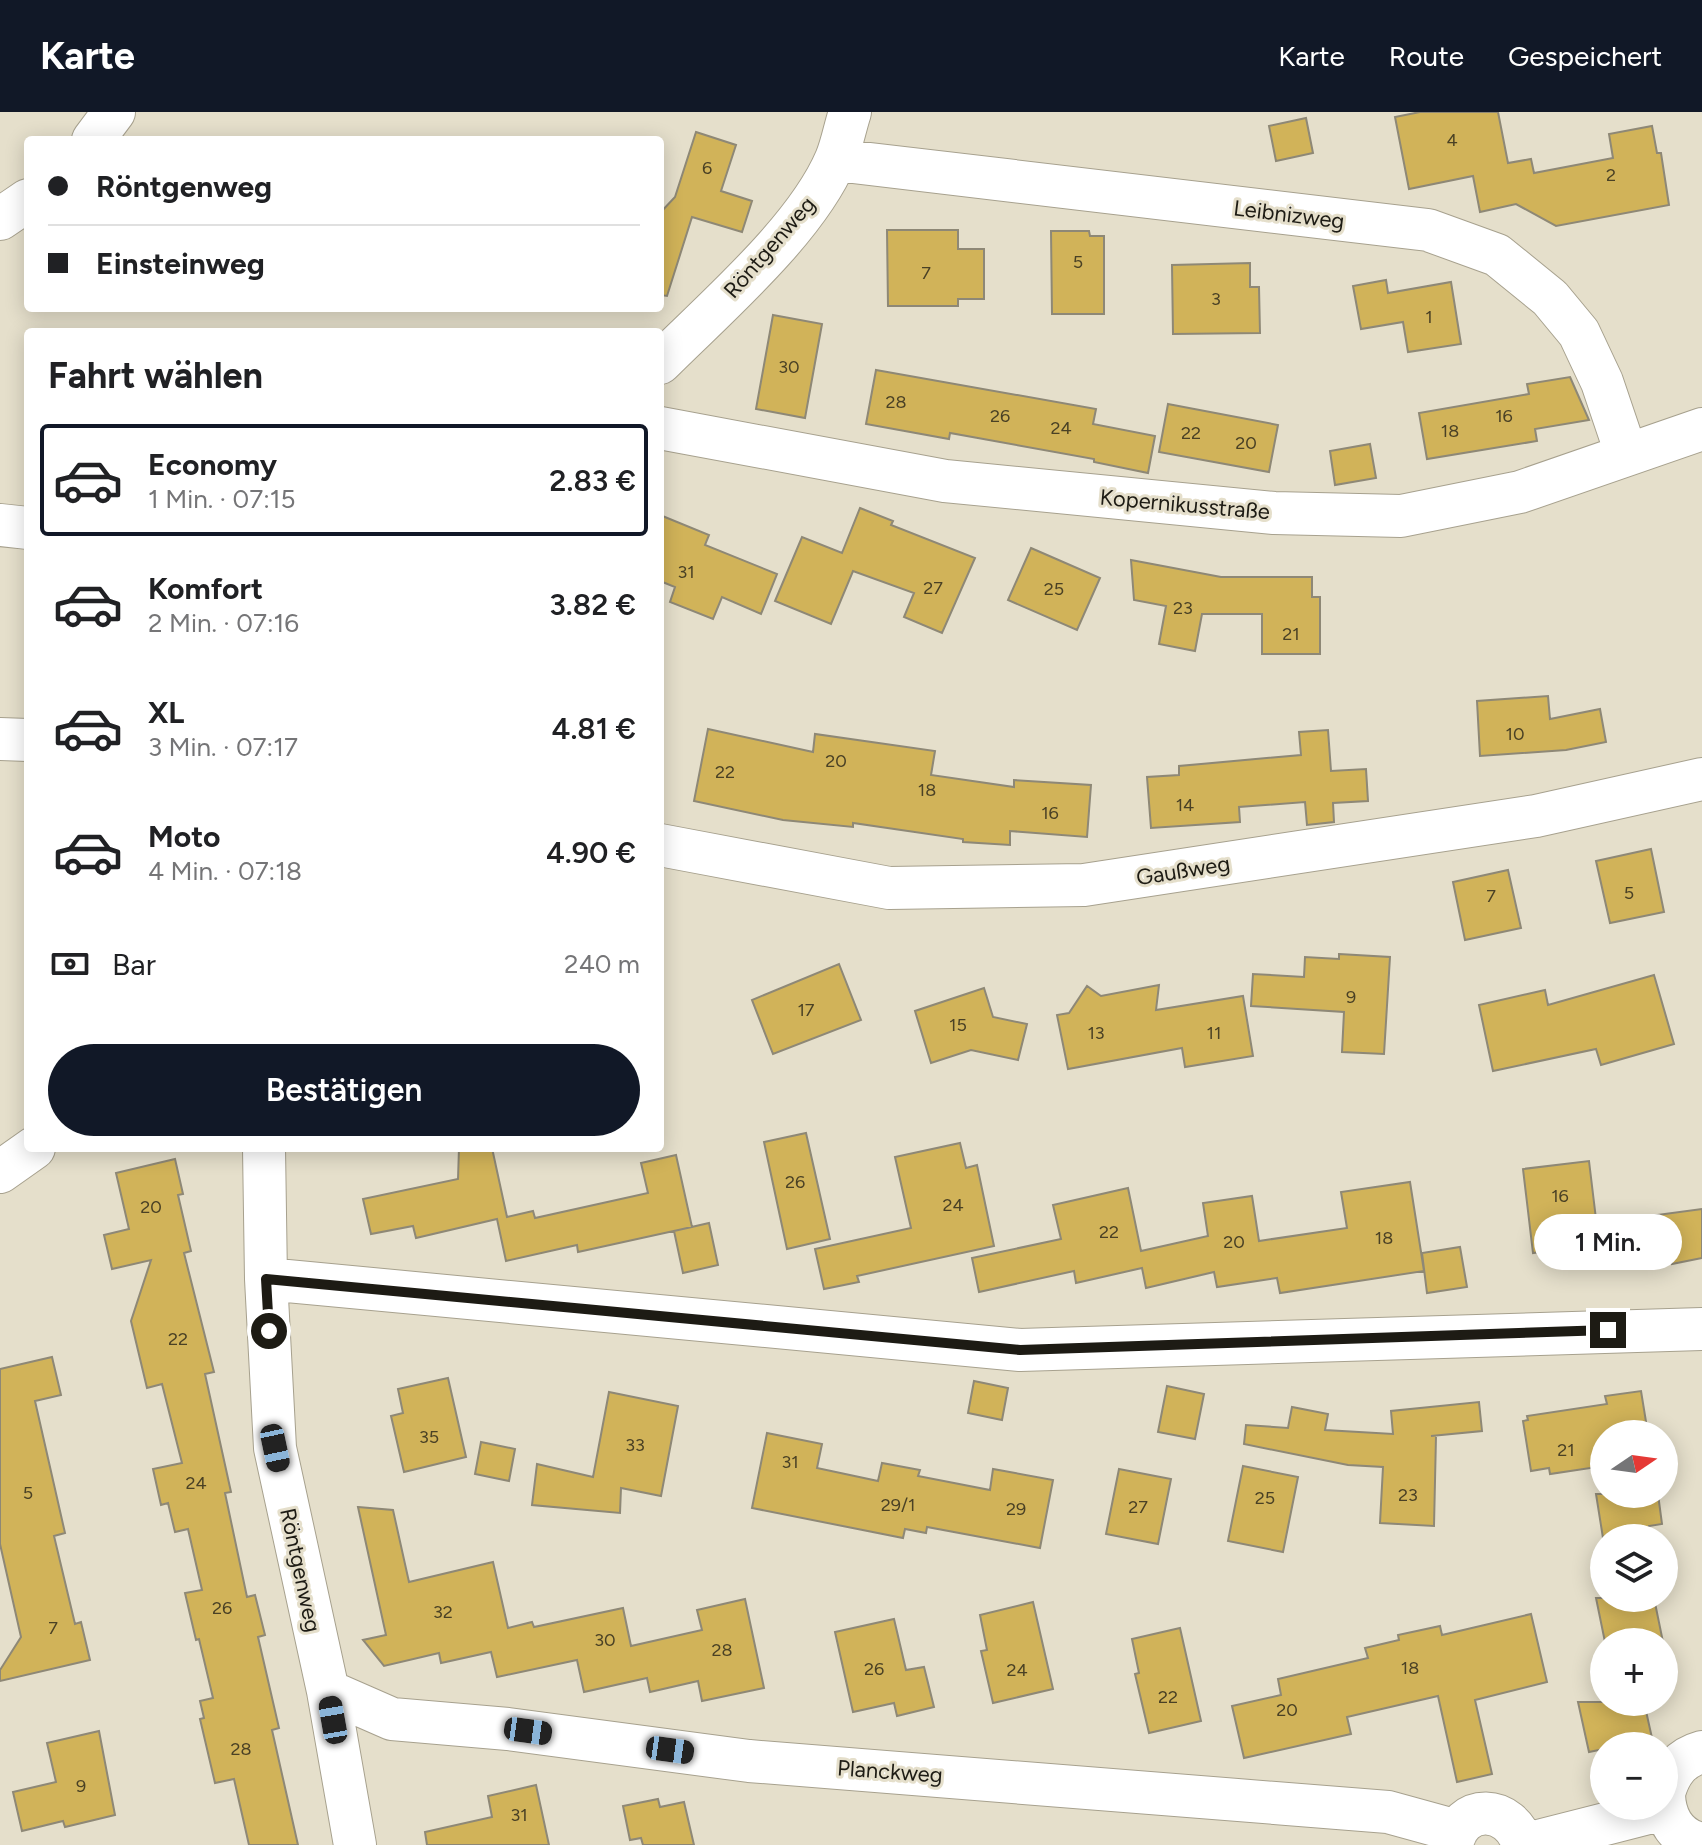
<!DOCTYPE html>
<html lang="de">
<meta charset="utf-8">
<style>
:root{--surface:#fff;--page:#f2f2f2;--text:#202124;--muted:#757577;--line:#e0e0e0;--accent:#111827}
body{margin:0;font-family:Figtree,sans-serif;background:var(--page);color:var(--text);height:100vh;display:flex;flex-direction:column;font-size:30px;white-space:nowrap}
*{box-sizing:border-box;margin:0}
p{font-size:26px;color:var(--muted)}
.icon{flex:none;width:44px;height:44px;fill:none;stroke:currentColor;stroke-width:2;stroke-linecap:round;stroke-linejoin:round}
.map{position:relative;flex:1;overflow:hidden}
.sheet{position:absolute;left:24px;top:216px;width:640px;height:824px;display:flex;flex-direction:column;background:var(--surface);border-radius:8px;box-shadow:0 4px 20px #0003}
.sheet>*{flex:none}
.guide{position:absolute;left:24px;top:24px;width:640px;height:176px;border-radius:8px;box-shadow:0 4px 20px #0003;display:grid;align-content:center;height:176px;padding:0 24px;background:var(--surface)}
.needle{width:52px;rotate:77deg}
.buttons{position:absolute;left:1590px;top:1308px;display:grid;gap:16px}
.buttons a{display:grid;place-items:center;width:88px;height:88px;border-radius:50%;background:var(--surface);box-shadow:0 4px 20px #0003;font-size:40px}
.end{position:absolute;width:36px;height:36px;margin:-18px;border:10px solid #1d1b14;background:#fff;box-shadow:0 0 0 4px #fff}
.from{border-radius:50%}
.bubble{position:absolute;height:56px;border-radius:28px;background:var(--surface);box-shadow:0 4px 20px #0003;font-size:26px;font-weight:600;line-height:56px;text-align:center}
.car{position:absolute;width:24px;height:48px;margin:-24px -12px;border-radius:10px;box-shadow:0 0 6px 2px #0007;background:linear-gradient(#222 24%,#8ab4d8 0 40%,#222 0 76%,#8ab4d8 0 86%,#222 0)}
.guide b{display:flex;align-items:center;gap:28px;height:76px;font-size:30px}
.guide b+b{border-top:2px solid var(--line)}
.guide i{width:20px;height:20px;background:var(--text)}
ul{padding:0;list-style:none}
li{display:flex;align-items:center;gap:24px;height:112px;margin:0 16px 12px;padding:0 8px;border:4px solid transparent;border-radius:8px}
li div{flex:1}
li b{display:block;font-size:30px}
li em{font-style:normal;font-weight:600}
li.current{border-color:var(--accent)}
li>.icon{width:72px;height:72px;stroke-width:1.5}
h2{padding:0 24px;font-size:36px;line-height:96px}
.pay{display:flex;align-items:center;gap:20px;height:88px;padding:0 24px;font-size:30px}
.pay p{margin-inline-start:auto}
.cta{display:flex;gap:16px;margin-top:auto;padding:16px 24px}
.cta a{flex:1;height:92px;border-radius:48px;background:var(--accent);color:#fff;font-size:32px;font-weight:600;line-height:92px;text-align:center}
header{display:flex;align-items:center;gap:48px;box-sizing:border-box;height:112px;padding:0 40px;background:var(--accent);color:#fff}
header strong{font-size:38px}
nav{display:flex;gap:44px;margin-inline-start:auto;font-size:28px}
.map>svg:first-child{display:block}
.building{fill:#d1b359;stroke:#8e8876;stroke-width:2}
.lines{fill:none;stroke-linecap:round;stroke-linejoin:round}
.minor-casing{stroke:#a7a18e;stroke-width:44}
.minor{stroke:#fff;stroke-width:42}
.route{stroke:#1d1b14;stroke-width:10}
.labels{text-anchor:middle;stroke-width:6;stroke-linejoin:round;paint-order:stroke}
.number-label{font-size:18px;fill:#4a4125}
.street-label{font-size:22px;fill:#1d1b14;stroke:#e5dfcb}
</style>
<header>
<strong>Karte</strong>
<nav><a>Karte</a><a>Route</a><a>Gespeichert</a></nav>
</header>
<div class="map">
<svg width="1702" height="1733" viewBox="0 0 1702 1733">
<rect width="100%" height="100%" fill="#e5dfcb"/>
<!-- building -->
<path class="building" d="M 1420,0 L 1498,0 L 1508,51 L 1531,47 L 1534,61 L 1613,46 L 1609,22 L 1652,14 L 1657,41 L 1661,41 L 1669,93 L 1556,114 L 1516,92 L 1480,100 L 1473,64 L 1409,77 L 1395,5 Z
M 1306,6 L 1313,41 L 1276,49 L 1269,14 Z
M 696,20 L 736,33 L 721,79 L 752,89 L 742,120 L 692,105 L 667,184 L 660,183 L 660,101 L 675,85 Z
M 887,118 L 958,118 L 958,137 L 984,137 L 984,187 L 958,187 L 958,194 L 888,194 Z
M 1051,119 L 1089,119 L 1090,124 L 1104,124 L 1104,202 L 1052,202 Z
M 1250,151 L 1250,175 L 1259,175 L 1260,221 L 1173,222 L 1172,153 Z
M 1386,168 L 1388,181 L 1451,170 L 1461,232 L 1408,240 L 1403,210 L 1361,217 L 1353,174 Z
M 773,203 L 822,212 L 805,306 L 756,297 Z
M 876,258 L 1096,297 L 1093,312 L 1155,324 L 1148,361 L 1094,350 L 1094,347 L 950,321 L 949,327 L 866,312 Z
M 1570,265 L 1589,308 L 1535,317 L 1537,329 L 1427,347 L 1419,301 L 1529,282 L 1527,272 Z
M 1168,292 L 1278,313 L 1269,360 L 1159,340 Z
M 1370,332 L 1376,366 L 1335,373 L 1330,339 Z
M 860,396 L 893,409 L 891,413 L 975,446 L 942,521 L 904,505 L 914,481 L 853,459 L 831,512 L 775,489 L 802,425 L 842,441 Z
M 660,403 L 709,423 L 705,433 L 777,462 L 761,502 L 722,485 L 713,507 L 670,490 L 675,475 L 660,469 Z
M 1031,436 L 1100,466 L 1077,518 L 1008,488 Z
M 1131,448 L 1221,465 L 1312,465 L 1312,485 L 1320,485 L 1320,542 L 1262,542 L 1262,502 L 1202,502 L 1195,539 L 1159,532 L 1166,494 L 1134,488 Z
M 1548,584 L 1550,607 L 1600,597 L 1606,630 L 1566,638 L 1480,644 L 1477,589 Z
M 708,617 L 813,640 L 815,622 L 935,639 L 931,663 L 1014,675 L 1014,668 L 1091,673 L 1087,725 L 1010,719 L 1010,733 L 963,730 L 963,727 L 853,711 L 853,715 L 783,708 L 694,689 Z
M 1328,618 L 1331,659 L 1366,657 L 1368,689 L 1333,691 L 1334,710 L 1307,713 L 1305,690 L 1239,695 L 1240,710 L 1151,716 L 1147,665 L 1179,663 L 1179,654 L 1301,643 L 1299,620 Z
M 1651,737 L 1664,800 L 1610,811 L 1596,749 Z
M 1508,758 L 1521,816 L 1465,828 L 1453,770 Z
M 1339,842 L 1390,845 L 1384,942 L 1342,940 L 1344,900 L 1251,894 L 1253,862 L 1304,865 L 1305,845 L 1339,847 Z
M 839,852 L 861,908 L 773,942 L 752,888 Z
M 1654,863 L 1674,932 L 1601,953 L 1596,937 L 1493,959 L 1479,893 L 1545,878 L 1548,893 Z
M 1159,873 L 1156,898 L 1243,884 L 1253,944 L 1185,955 L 1182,936 L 1068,957 L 1057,903 L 1069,901 L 1087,874 L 1101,884 Z
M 984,876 L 993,905 L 1027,912 L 1018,948 L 971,938 L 931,951 L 915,899 Z
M 806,1021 L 830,1127 L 787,1137 L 764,1030 Z
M 960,1031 L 966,1056 L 977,1053 L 994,1134 L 857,1164 L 859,1170 L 824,1177 L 815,1137 L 911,1116 L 895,1045 Z
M 459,1036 L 492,1036 L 507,1105 L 533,1099 L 535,1106 L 648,1081 L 641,1051 L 676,1043 L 692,1115 L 578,1140 L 577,1133 L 506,1149 L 497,1107 L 416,1126 L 413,1114 L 371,1122 L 363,1087 L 458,1067 Z
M 175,1047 L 183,1082 L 178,1083 L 191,1139 L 184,1141 L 214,1260 L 205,1262 L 231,1380 L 225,1381 L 247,1485 L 255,1483 L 265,1523 L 258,1525 L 279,1616 L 272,1618 L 298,1733 L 249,1733 L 234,1667 L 215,1671 L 200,1607 L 204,1606 L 200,1589 L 213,1586 L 199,1527 L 196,1528 L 185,1481 L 202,1478 L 188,1417 L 175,1420 L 168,1391 L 161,1393 L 153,1357 L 182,1351 L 162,1272 L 147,1276 L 131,1209 L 151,1148 L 112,1157 L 104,1123 L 129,1117 L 116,1061 Z
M 1589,1049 L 1599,1132 L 1533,1141 L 1523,1057 Z
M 1410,1070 L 1424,1159 L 1280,1181 L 1277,1166 L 1217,1175 L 1214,1160 L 1146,1176 L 1142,1156 L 1076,1171 L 1074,1159 L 979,1180 L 972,1146 L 1061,1127 L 1053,1093 L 1128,1076 L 1141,1139 L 1208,1124 L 1203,1091 L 1252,1084 L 1259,1129 L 1347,1116 L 1341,1080 Z
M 1702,1097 L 1702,1146 L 1672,1152 L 1670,1139 L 1601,1148 L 1597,1111 Z
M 709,1111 L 718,1153 L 683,1161 L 674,1119 Z
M 1460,1135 L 1467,1175 L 1427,1181 L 1422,1141 Z
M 52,1245 L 61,1283 L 35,1289 L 65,1421 L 54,1424 L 75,1512 L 81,1510 L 90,1548 L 0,1569 L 0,1558 L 21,1525 L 0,1432 L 0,1257 Z
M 448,1266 L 466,1345 L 404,1360 L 391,1304 L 403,1301 L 398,1277 Z
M 974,1269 L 1008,1276 L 1002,1308 L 968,1301 Z
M 1167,1274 L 1204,1282 L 1195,1327 L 1158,1320 Z
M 1641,1279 L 1648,1322 L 1604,1322 L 1604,1354 L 1550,1362 L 1549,1356 L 1531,1359 L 1523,1309 L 1528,1308 L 1527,1304 L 1607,1292 L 1605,1284 Z
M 609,1280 L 678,1294 L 661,1384 L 621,1376 L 620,1401 L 532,1393 L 537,1352 L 593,1365 Z
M 1479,1290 L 1482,1319 L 1431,1324 L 1436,1324 L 1434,1414 L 1380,1411 L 1383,1355 L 1348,1353 L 1244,1332 L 1246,1313 L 1288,1316 L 1292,1295 L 1328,1302 L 1325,1318 L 1393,1322 L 1391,1299 Z
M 767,1321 L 822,1332 L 817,1356 L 878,1369 L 882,1351 L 920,1358 L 918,1364 L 990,1378 L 993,1357 L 1053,1368 L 1040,1436 L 927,1415 L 926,1421 L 905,1417 L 903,1426 L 752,1396 Z
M 481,1330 L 515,1337 L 509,1369 L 475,1362 Z
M 1243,1354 L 1298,1365 L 1283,1440 L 1228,1429 Z
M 1119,1357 L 1171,1367 L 1158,1432 L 1106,1422 Z
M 1596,1382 L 1658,1382 L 1662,1412 L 1649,1414 L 1651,1426 L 1603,1426 Z
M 358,1395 L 393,1398 L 409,1470 L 493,1450 L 508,1516 L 532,1510 L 534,1515 L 623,1496 L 631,1534 L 702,1518 L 697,1498 L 745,1487 L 764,1576 L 702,1589 L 698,1569 L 650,1580 L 647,1566 L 584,1580 L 577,1548 L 497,1565 L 491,1540 L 441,1551 L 439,1541 L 384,1554 L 363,1528 L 386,1523 Z
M 1596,1486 L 1654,1486 L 1663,1530 L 1605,1530 Z
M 1033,1490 L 1053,1577 L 993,1591 L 981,1539 L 987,1538 L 980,1503 Z
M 1531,1502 L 1547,1570 L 1475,1588 L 1492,1662 L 1457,1670 L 1438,1584 L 1347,1605 L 1351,1622 L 1244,1646 L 1232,1594 L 1281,1583 L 1278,1567 L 1368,1546 L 1365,1536 L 1399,1528 L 1398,1523 L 1440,1514 L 1442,1523 Z
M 894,1507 L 906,1558 L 924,1555 L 934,1595 L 897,1604 L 894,1591 L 853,1600 L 835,1520 Z
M 1180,1516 L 1201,1609 L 1149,1621 L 1135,1562 L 1139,1561 L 1132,1527 Z
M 1578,1590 L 1644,1590 L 1652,1626 L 1604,1634 L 1604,1637 L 1589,1640 Z
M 99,1619 L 115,1703 L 65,1715 L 63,1709 L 22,1719 L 13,1680 L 56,1670 L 47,1631 Z
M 536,1673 L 549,1733 L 427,1733 L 425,1720 L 492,1705 L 488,1684 Z
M 658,1687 L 660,1695 L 684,1690 L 694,1733 L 643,1733 L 641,1726 L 630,1728 L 623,1694 Z"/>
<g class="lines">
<!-- minor casing -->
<g class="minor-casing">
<path id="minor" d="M 93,28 L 114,0
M 836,48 L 1428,118 L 1497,143 L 1550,186 L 1579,221 L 1602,270 L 1626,341
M 0,107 L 28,88
M 660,251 C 715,196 806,118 836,47 C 842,33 845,15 850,0
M 660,316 L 945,369 L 1274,401 L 1401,404 L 1520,380 L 1702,317
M 0,413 L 28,416
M 0,627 L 28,628
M 660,733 L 889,776 L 1084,773 L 1536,704 L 1702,667
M 264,1036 L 266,1167 L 275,1336 L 328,1579 L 355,1733
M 0,1060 L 34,1036
M 266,1167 L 1020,1238 L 1702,1217
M 328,1579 L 392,1607 L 508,1617 L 749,1649 L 1388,1700 L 1457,1719
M 1664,1681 C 1670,1660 1680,1646 1702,1640
M 1664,1683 C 1665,1707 1677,1727 1702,1732
M 1452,1733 C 1460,1690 1511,1692 1523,1733
M 1523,1733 L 1664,1697"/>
</g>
<!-- minor -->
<use href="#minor" class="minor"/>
</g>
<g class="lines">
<!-- route -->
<path class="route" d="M 269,1219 L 266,1167 L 1020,1238 L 1608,1218"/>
</g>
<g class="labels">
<!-- number labels -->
<g class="number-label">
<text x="1452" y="34">4</text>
<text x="707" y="62">6</text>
<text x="1611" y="69">2</text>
<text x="1078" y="156">5</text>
<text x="926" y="167">7</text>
<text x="1216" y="193">3</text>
<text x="1429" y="211">1</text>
<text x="789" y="261">30</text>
<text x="896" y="296">28</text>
<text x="1000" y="310">26</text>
<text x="1504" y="310">16</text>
<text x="1061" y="322">24</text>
<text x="1450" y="325">18</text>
<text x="1191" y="327">22</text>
<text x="1246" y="337">20</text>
<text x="686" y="466">31</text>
<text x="933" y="482">27</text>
<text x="1054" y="483">25</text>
<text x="1183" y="502">23</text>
<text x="1291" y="528">21</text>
<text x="1515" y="628">10</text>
<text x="836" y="655">20</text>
<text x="725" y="666">22</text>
<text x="927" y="684">18</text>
<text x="1185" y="699">14</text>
<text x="1050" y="707">16</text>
<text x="1629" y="787">5</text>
<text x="1491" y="790">7</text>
<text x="1351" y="891">9</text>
<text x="806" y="904">17</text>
<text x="958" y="919">15</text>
<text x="1096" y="927">13</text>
<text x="1214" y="927">11</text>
<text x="795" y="1076">26</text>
<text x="1560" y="1090">16</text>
<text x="953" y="1099">24</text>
<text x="151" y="1101">20</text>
<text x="1109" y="1126">22</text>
<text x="1384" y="1132">18</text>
<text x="1234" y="1136">20</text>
<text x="178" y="1233">22</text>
<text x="429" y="1331">35</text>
<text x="635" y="1339">33</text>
<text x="1566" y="1344">21</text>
<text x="790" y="1356">31</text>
<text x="196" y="1377">24</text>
<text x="28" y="1387">5</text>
<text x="1408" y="1389">23</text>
<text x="1265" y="1392">25</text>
<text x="898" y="1399">29/1</text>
<text x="1138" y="1401">27</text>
<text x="1016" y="1403">29</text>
<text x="222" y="1502">26</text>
<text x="443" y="1506">32</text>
<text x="53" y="1522">7</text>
<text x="605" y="1534">30</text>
<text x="722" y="1544">28</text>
<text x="1410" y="1562">18</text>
<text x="874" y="1563">26</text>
<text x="1017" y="1564">24</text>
<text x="1168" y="1591">22</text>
<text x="1287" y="1604">20</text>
<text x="241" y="1643">28</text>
<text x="81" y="1680">9</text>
<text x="519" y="1709">31</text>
</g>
<!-- street labels -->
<g class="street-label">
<text transform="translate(1289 102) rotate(7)" y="8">Leibnizweg</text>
<text transform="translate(769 135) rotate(-49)" y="8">Röntgenweg</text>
<text transform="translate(1185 392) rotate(5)" y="8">Kopernikusstraße</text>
<text transform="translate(1183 758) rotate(-9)" y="8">Gaußweg</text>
<text transform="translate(301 1458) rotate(78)" y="8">Röntgenweg</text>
<text transform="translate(890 1659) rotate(4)" y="8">Planckweg</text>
</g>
</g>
</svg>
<div class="buttons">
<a><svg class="needle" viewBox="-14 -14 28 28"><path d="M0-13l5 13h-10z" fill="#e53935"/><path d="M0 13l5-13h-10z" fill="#757577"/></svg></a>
<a><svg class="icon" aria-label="layers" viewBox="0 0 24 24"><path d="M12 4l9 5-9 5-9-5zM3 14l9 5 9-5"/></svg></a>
<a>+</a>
<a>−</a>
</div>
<i class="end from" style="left:269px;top:1219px"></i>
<i class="end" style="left:1608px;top:1218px"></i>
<div class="bubble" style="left:1534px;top:1102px;width:148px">1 Min.</div>
<i class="car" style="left:275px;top:1336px;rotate:168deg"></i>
<i class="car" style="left:333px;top:1608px;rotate:350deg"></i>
<i class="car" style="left:528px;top:1619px;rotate:98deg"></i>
<i class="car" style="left:670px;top:1638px;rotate:98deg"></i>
<div class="guide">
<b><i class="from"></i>Röntgenweg</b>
<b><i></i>Einsteinweg</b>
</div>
<section class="sheet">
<h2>Fahrt wählen</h2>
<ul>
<li class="current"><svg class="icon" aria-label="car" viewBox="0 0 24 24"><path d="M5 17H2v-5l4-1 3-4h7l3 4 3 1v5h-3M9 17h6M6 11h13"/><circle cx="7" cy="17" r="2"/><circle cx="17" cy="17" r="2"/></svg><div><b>Economy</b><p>1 Min. · 07:15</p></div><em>2.83 €</em></li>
<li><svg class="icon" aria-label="car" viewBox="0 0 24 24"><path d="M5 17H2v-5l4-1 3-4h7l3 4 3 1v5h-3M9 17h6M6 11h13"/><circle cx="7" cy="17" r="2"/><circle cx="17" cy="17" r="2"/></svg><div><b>Komfort</b><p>2 Min. · 07:16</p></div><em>3.82 €</em></li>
<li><svg class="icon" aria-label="car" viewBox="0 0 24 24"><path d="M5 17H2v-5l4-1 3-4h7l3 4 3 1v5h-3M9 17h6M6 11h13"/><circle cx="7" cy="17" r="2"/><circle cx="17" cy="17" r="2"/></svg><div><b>XL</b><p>3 Min. · 07:17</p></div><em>4.81 €</em></li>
<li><svg class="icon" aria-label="car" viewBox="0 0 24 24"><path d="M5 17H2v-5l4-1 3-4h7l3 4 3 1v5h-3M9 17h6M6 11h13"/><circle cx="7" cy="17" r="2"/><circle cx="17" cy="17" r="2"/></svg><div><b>Moto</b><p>4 Min. · 07:18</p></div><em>4.90 €</em></li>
</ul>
<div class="pay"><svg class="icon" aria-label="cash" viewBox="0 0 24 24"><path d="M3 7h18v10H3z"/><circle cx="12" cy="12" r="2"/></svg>Bar<p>240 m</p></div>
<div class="cta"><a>Bestätigen</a></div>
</section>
</div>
